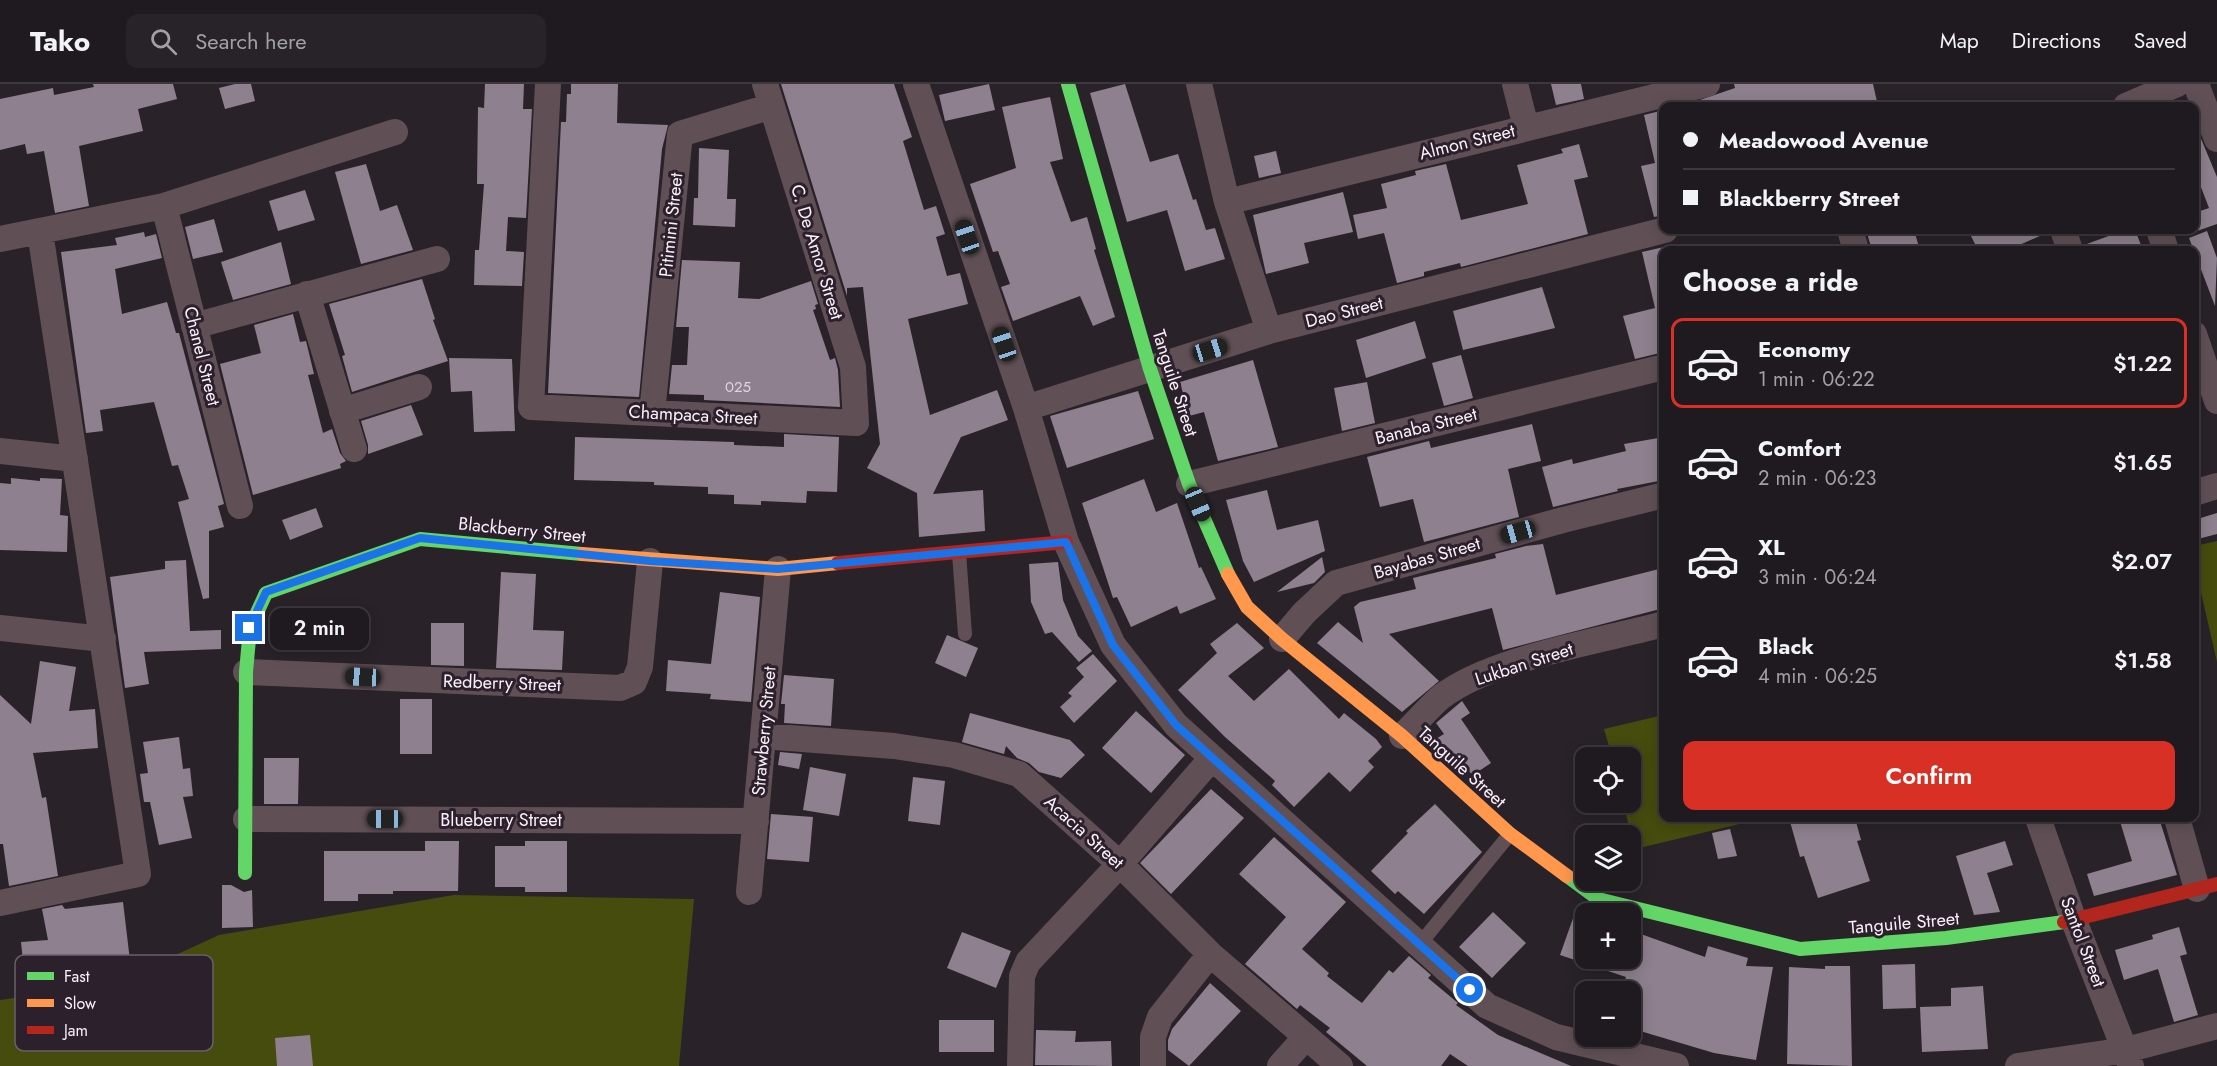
<!DOCTYPE html>
<meta charset="utf-8">
<style>
:root{--surface:#1f1a1f;--page:#272328;--text:#f1f3f6;--muted:#a1a1a4;--line:#3c383d;--accent:#d93025}
body{margin:0;font-family:Jost,sans-serif;background:var(--page);color:var(--text);height:100vh;display:flex;flex-direction:column;font-size:22px;white-space:nowrap}
*{box-sizing:border-box;margin:0}
p{font-size:20px;color:var(--muted)}
.icon{flex:none;width:33px;height:33px;fill:none;stroke:currentColor;stroke-width:2;stroke-linecap:round;stroke-linejoin:round}
.map{position:relative;flex:1;overflow:hidden}
.panel{position:absolute;left:1659px;top:162px;width:540px;height:576px;display:flex;flex-direction:column;background:var(--surface);border-radius:12px;box-shadow:0 3px 15px #0003,0 0 0 2px var(--line)}
.panel>*{flex:none}
.banner{position:absolute;left:1659px;top:18px;width:540px;height:132px;border-radius:12px;box-shadow:0 3px 15px #0003,0 0 0 2px var(--line);display:grid;align-content:center;height:132px;padding:0 24px;background:var(--surface)}
.fabs{position:absolute;left:1575px;top:663px;display:grid;gap:12px}
.fabs a{display:grid;place-items:center;width:66px;height:66px;border-radius:12px;background:var(--surface);box-shadow:0 3px 15px #0003,0 0 0 2px var(--line);font-size:30px}
.end{position:absolute;width:27px;height:27px;margin:-14px;border:8px solid #1a73e8;background:#fff;box-shadow:0 0 0 3px #fff}
.from{border-radius:50%}
.bubble{position:absolute;height:42px;border-radius:12px;background:var(--surface);box-shadow:0 3px 15px #0003,0 0 0 2px var(--line);font-size:20px;font-weight:600;line-height:42px;text-align:center}
.car{position:absolute;width:18px;height:36px;margin:-18px -9px;border-radius:8px;box-shadow:0 0 4px 2px #0007;background:linear-gradient(#222 24%,#8ab4d8 0 40%,#222 0 76%,#8ab4d8 0 86%,#222 0)}
.banner b{display:flex;align-items:center;gap:21px;height:57px;font-size:22px}
.banner b+b{border-top:2px solid var(--line)}
.banner i{width:15px;height:15px;background:var(--text)}
ul{padding:0;list-style:none}
li{display:flex;align-items:center;gap:18px;height:90px;margin:0 12px 9px;padding:0 12px;border:3px solid transparent;border-radius:12px}
li div{flex:1}
li b{display:block;font-size:22px}
li em{font-style:normal;font-weight:600}
li.on{border-color:var(--accent)}
li>.icon{width:54px;height:54px;stroke-width:1.5}
h2{padding:0 24px;font-size:27px;line-height:72px}
.primary-button{display:flex;gap:12px;margin-top:auto;padding:12px 24px}
.primary-button a{flex:1;height:69px;border-radius:12px;background:var(--accent);color:#fff;font-size:24px;font-weight:600;line-height:69px;text-align:center}
header{display:flex;align-items:center;gap:36px;box-sizing:border-box;height:84px;padding:0 30px;background:var(--surface);border-bottom:2px solid var(--line)}
header strong{font-size:28px}
nav{display:flex;gap:33px;margin-inline-start:auto;font-size:21px}
.search{width:420px;height:54px;background:var(--page);display:flex;align-items:center;gap:15px;box-sizing:border-box;padding:0 21px;border-radius:12px;color:var(--muted);font-size:22px}
.map>svg:first-child{display:block}
.green{fill:#454c0e}
.building{fill:#8e808e}
.lines{fill:none;stroke-linecap:round;stroke-linejoin:round}
.lane{stroke:#605056;stroke-width:14}
.street{stroke:#605056;stroke-width:26}
.fast{stroke:#63d668;stroke-width:14}
.slow{stroke:#ff974d;stroke-width:14}
.jam{stroke:#b3261e;stroke-width:14}
.route{stroke:#1a73e8;stroke-width:8}
.labels{text-anchor:middle;stroke-width:6;stroke-linejoin:round;paint-order:stroke}
.number-label{font-size:15px;fill:#ded5de}
.street-label{font-size:18px;fill:#f9f1f9;stroke:#2c202c}
.key{fill:#2c202c;stroke:#6a5f6a;stroke-width:1.5}
.key-label{font-size:16px;fill:#f9f1f9}
</style>
<header>
<strong>Tako</strong>
<div class="search"><svg class="icon" aria-label="search" viewBox="0 0 24 24"><circle cx="10" cy="10" r="6"/><path d="M15 15l6 6"/></svg>Search here</div>
<nav><a>Map</a><a>Directions</a><a>Saved</a></nav>
</header>
<div class="map">
<svg width="2217" height="982" viewBox="0 0 2217 982">
<rect width="100%" height="100%" fill="#292329"/>
<!-- green -->
<path class="green" d="M 2217,457 L 2217,578 L 2194,478 L 2195,462 Z
M 1663,631 L 1664,734 L 1752,734 L 1752,737 L 1635,765 L 1623,719 L 1630,718 L 1630,674 L 1612,673 L 1604,645 Z
M 454,811 L 694,815 L 679,982 L 0,982 L 0,916 L 64,907 L 156,880 L 219,851 Z"/>
<!-- building -->
<path class="building" d="M 93,0 L 173,0 L 177,15 L 138,25 L 143,47 L 79,62 L 89,122 L 55,129 L 44,67 L 27,70 L 25,60 L 0,66 L 0,15 L 53,4 L 54,11 L 94,3 Z
M 235,0 L 251,0 L 255,17 L 225,25 L 219,4 Z
M 485,0 L 524,0 L 523,25 L 532,25 L 526,134 L 508,133 L 506,167 L 524,168 L 522,202 L 474,201 L 475,166 L 479,166 L 484,100 L 477,100 L 478,23 L 484,24 Z
M 571,0 L 618,0 L 617,39 L 668,41 L 662,65 L 639,313 L 548,309 L 561,38 L 566,38 L 567,10 L 571,10 Z
M 781,0 L 894,0 L 912,53 L 903,57 L 924,126 L 936,122 L 945,150 L 936,153 L 947,192 L 960,189 L 968,220 L 908,235 L 930,331 L 997,306 L 1008,336 L 961,353 L 933,410 L 983,406 L 985,447 L 919,453 L 917,409 L 867,384 L 880,360 L 863,203 L 847,204 L 847,212 Z
M 989,0 L 995,26 L 945,37 L 939,11 Z
M 1125,0 L 1150,78 L 1178,70 L 1193,116 L 1196,115 L 1206,146 L 1215,144 L 1225,175 L 1185,187 L 1167,126 L 1127,138 L 1090,9 Z
M 1551,0 L 1581,0 L 1584,15 L 1556,21 Z
M 1734,0 L 1873,0 L 1878,22 L 1689,22 L 1688,20 L 1735,4 Z
M 1050,13 L 1063,75 L 1050,78 L 1071,138 L 1087,133 L 1096,165 L 1094,166 L 1115,233 L 1093,242 L 1080,212 L 1013,237 L 1001,203 L 1010,200 L 998,167 L 993,168 L 970,100 L 1016,84 L 1002,23 Z
M 1664,26 L 1664,131 L 1654,133 L 1641,82 L 1655,79 L 1644,31 Z
M 2194,38 L 2217,93 L 2217,140 L 2194,148 L 2194,129 L 2209,124 L 2194,85 Z
M 1579,60 L 1588,93 L 1574,96 L 1588,150 L 1461,183 L 1460,179 L 1424,188 L 1424,192 L 1397,199 L 1384,149 L 1358,155 L 1353,131 L 1387,124 L 1381,100 L 1416,91 L 1415,87 L 1446,80 L 1461,136 L 1528,120 L 1517,81 L 1563,69 L 1561,65 Z
M 699,64 L 729,66 L 727,115 L 736,115 L 735,143 L 693,141 L 694,114 L 698,114 Z
M 1276,67 L 1281,89 L 1259,94 L 1254,72 Z
M 366,80 L 380,127 L 397,121 L 413,166 L 361,180 L 335,88 Z
M 305,106 L 315,136 L 278,147 L 269,117 Z
M 1343,108 L 1353,148 L 1304,159 L 1309,179 L 1266,190 L 1253,131 Z
M 214,135 L 223,168 L 193,175 L 185,143 Z
M 1866,146 L 1914,146 L 1919,163 L 1905,166 L 1872,166 Z
M 1968,146 L 2048,146 L 2049,148 L 2008,166 L 1978,166 Z
M 2125,146 L 2135,146 L 2143,166 L 2085,166 L 2084,161 Z
M 2207,147 L 2217,174 L 2215,222 L 2189,154 Z
M 144,148 L 145,153 L 156,150 L 162,174 L 115,185 L 122,230 L 167,218 L 176,249 L 179,249 L 224,420 L 218,422 L 224,443 L 209,447 L 209,514 L 203,515 L 178,418 L 189,415 L 178,381 L 172,382 L 154,318 L 100,326 L 103,347 L 86,349 L 61,168 L 117,161 L 115,154 Z
M 281,158 L 291,200 L 233,216 L 221,178 Z
M 1664,163 L 1664,268 L 1635,275 L 1623,232 L 1655,224 L 1642,168 Z
M 682,176 L 740,178 L 738,214 L 759,215 L 811,197 L 818,220 L 815,221 L 816,225 L 813,226 L 830,276 L 835,274 L 838,286 L 840,323 L 704,316 L 704,311 L 669,310 L 672,281 L 687,281 L 689,243 L 676,243 Z
M 422,195 L 435,235 L 433,236 L 448,277 L 352,308 L 342,272 L 345,271 L 329,220 Z
M 1542,203 L 1555,244 L 1463,266 L 1453,227 Z
M 293,230 L 300,258 L 306,257 L 307,261 L 314,290 L 308,291 L 323,349 L 332,345 L 340,369 L 346,377 L 340,380 L 341,384 L 253,411 L 220,280 L 261,269 L 254,241 Z
M 1415,237 L 1426,274 L 1366,294 L 1356,256 Z
M 1461,271 L 1473,314 L 1444,322 L 1432,279 Z
M 449,274 L 512,275 L 515,347 L 474,348 L 472,307 L 451,308 Z
M 1253,276 L 1278,363 L 1218,377 L 1204,328 L 1189,332 L 1180,298 Z
M 1367,298 L 1375,339 L 1342,347 L 1334,304 Z
M 1138,307 L 1154,355 L 1067,384 L 1050,332 Z
M 411,321 L 423,351 L 368,370 L 368,361 L 361,337 Z
M 1532,340 L 1541,377 L 1508,385 L 1519,433 L 1424,458 L 1413,415 L 1380,423 L 1367,373 L 1429,357 L 1431,364 Z
M 784,350 L 839,353 L 837,408 L 807,407 L 806,419 L 761,417 L 761,421 L 734,420 L 734,411 L 708,410 L 708,403 L 654,401 L 654,398 L 574,396 L 575,353 L 734,358 L 734,361 L 784,363 Z
M 1664,353 L 1664,396 L 1617,405 L 1618,407 L 1553,423 L 1542,383 L 1572,375 L 1573,380 L 1626,367 L 1624,360 Z
M 11,394 L 40,397 L 40,394 L 62,395 L 60,431 L 68,432 L 67,468 L 0,466 L 0,399 L 11,400 Z
M 1144,395 L 1156,428 L 1177,419 L 1199,484 L 1201,483 L 1216,515 L 1180,530 L 1177,522 L 1131,543 L 1117,513 L 1113,514 L 1082,419 Z
M 1267,406 L 1277,446 L 1318,436 L 1325,467 L 1254,498 L 1243,477 L 1226,416 Z
M 316,424 L 323,443 L 290,456 L 282,436 Z
M 2217,429 L 2217,450 L 2194,456 L 2194,436 Z
M 1543,460 L 1556,511 L 1659,485 L 1664,501 L 1664,524 L 1503,566 L 1492,524 L 1389,550 L 1439,597 L 1402,628 L 1317,559 L 1338,538 L 1363,559 L 1354,523 L 1360,518 L 1416,505 L 1413,494 L 1496,474 L 1495,470 L 1526,462 Z
M 1322,473 L 1325,488 L 1314,499 L 1277,508 Z
M 186,476 L 190,547 L 221,546 L 221,565 L 144,568 L 149,600 L 125,604 L 110,493 L 165,485 L 165,477 Z
M 1058,478 L 1063,516 L 1078,552 L 1092,567 L 1079,578 L 1052,548 L 1045,550 L 1031,518 L 1029,480 Z
M 501,488 L 536,490 L 533,546 L 564,547 L 562,586 L 496,584 Z
M 720,508 L 760,513 L 751,618 L 710,615 L 711,610 L 666,607 L 668,576 L 711,580 Z
M 431,539 L 464,539 L 464,582 L 431,581 Z
M 1237,539 L 1264,564 L 1228,592 L 1254,617 L 1289,585 L 1339,635 L 1344,629 L 1376,655 L 1382,663 L 1368,677 L 1374,683 L 1350,708 L 1329,688 L 1294,723 L 1272,701 L 1275,697 L 1225,653 L 1178,606 L 1217,569 L 1210,560 Z
M 947,551 L 978,564 L 966,593 L 935,579 Z
M 1093,570 L 1117,597 L 1074,639 L 1060,623 L 1072,612 L 1068,609 L 1084,593 L 1076,584 Z
M 40,577 L 76,583 L 69,627 L 95,625 L 98,664 L 33,669 L 42,714 L 46,713 L 58,792 L 9,802 L 3,760 L 0,760 L 0,611 L 31,640 Z
M 784,591 L 834,595 L 831,642 L 784,639 L 785,620 L 781,620 Z
M 400,615 L 432,615 L 432,670 L 400,670 Z
M 1462,617 L 1470,629 L 1461,635 L 1491,679 L 1473,691 L 1434,656 L 1444,650 L 1436,639 Z
M 1136,627 L 1185,671 L 1151,709 L 1102,664 Z
M 970,629 L 1070,656 L 1085,671 L 1061,694 L 1039,688 L 1029,679 L 1017,674 L 1006,662 L 1004,670 L 962,658 Z
M 179,653 L 183,685 L 190,684 L 193,712 L 183,713 L 192,754 L 159,761 L 150,718 L 144,718 L 140,690 L 148,689 L 143,658 Z
M 780,668 L 802,670 L 799,685 L 778,681 Z
M 264,674 L 299,674 L 298,720 L 264,720 Z
M 810,683 L 846,690 L 839,732 L 803,726 Z
M 913,693 L 945,697 L 940,741 L 908,737 Z
M 1211,705 L 1244,734 L 1171,810 L 1140,779 Z
M 1435,720 L 1482,768 L 1424,830 L 1398,807 L 1395,810 L 1371,787 L 1408,749 L 1406,747 Z
M 771,730 L 813,733 L 809,778 L 767,775 Z
M 1789,734 L 1855,734 L 1861,756 L 1857,757 L 1870,797 L 1818,814 L 1804,772 L 1800,773 Z
M 2119,734 L 2159,734 L 2177,791 L 2094,812 L 2087,790 L 2132,777 Z
M 1730,745 L 1737,772 L 1718,775 L 1712,749 Z
M 1274,753 L 1346,818 L 1302,865 L 1329,889 L 1327,892 L 1355,914 L 1362,919 L 1389,886 L 1393,889 L 1409,872 L 1431,891 L 1428,894 L 1458,919 L 1456,921 L 1498,951 L 1571,982 L 1468,982 L 1450,970 L 1441,982 L 1367,982 L 1326,948 L 1330,944 L 1300,921 L 1297,925 L 1245,880 L 1286,833 L 1239,790 Z
M 425,757 L 459,757 L 458,807 L 393,807 L 393,810 L 358,810 L 358,817 L 324,817 L 324,767 L 425,767 Z
M 525,757 L 567,757 L 567,808 L 525,808 L 525,803 L 495,803 L 495,762 L 525,762 Z
M 2005,757 L 2013,781 L 1987,789 L 2000,828 L 1974,831 L 1956,772 Z
M 222,801 L 231,801 L 244,808 L 252,806 L 253,843 L 222,844 Z
M 123,818 L 131,885 L 53,894 L 52,885 L 24,887 L 21,858 L 48,856 L 42,825 L 62,821 L 65,825 Z
M 1577,823 L 1586,829 L 1586,874 L 1630,874 L 1630,851 L 1637,853 L 1638,849 L 1705,873 L 1708,862 L 1748,874 L 1746,882 L 1773,883 L 1756,976 L 1714,969 L 1630,944 L 1630,908 L 1621,908 L 1626,893 L 1560,871 Z
M 1493,828 L 1526,859 L 1492,894 L 1459,863 Z
M 2179,843 L 2187,870 L 2180,872 L 2198,931 L 2174,938 L 2158,885 L 2124,896 L 2115,866 L 2153,855 L 2152,851 Z
M 962,848 L 1011,867 L 996,904 L 947,884 Z
M 1915,880 L 1916,924 L 1883,925 L 1882,881 Z
M 1825,882 L 1850,882 L 1852,982 L 1787,980 L 1789,883 L 1825,885 Z
M 1210,899 L 1241,927 L 1189,982 L 1168,966 L 1168,956 L 1172,945 Z
M 1983,902 L 1988,965 L 1922,968 L 1920,923 L 1951,922 L 1951,904 Z
M 939,936 L 994,936 L 994,968 L 939,968 Z
M 1036,946 L 1076,947 L 1075,958 L 1111,957 L 1112,982 L 1035,981 Z
M 310,951 L 313,982 L 277,982 L 275,954 Z"/>
<g class="lines">
<!-- lane -->
<path class="lane" d="M 959,469 L 965,550
M 1419,861 L 1510,750"/>
<!-- street -->
<path class="street" d="M 548,0 L 531,323 L 856,339 L 853,283 L 765,0
M 916,0 L 1026,324 L 1066,458 L 1113,561 L 1176,641 L 1487,922 L 1556,953 L 1676,982
M 1199,0 L 1227,118 L 1269,247
M 1515,0 L 1526,43
M 2196,0 L 2217,55
M 2126,22 L 2177,0
M 1227,118 L 1707,0
M 164,122 L 240,422
M 1850,146 L 1856,166
M 2063,146 L 2070,166
M 2159,146 L 2166,166
M 0,155 L 164,122 L 395,48
M 307,210 L 354,365
M 194,242 L 437,175
M 2194,250 L 2217,317
M 1026,324 L 1269,247 L 1665,146
M 342,327 L 419,303
M 652,329 L 680,50 L 772,22
M 0,367 L 75,375
M 1189,400 L 1664,283
M 2194,409 L 2217,402
M 0,544 L 103,555
M 1282,555 L 1304,529 L 1336,499 L 1563,436 L 1664,411
M 246,588 L 620,604 L 634,598 L 640,583 L 650,477
M 763,652 L 894,662 L 954,671 L 1019,690 L 1120,780 L 1210,870 L 1340,982
M 1402,652 C 1415,640 1427,625 1441,613 C 1491,574 1601,557 1664,540
M 2038,734 L 2074,837 L 2131,982
M 2177,734 L 2197,805
M 246,735 L 756,737
M 749,808 L 778,485
M 0,819 L 138,790 L 40,148
M 1020,982 L 1022,892 L 1028,878 L 1120,780 L 1212,674
M 1153,982 L 1153,953 L 1160,933 L 1210,870
M 1280,982 L 1305,954
M 2018,982 L 2126,966 L 2217,942"/>
<!-- fast -->
<path class="fast" d="M 1068,0 L 1150,285 L 1189,400 L 1228,490
M 245,789 L 246,588 L 250,544 L 266,509 L 420,455 L 582,470
M 1567,792 L 1598,815 L 1800,865 L 1946,854 L 2064,838"/>
<!-- slow -->
<path class="slow" d="M 582,470 L 778,485 L 838,479
M 1228,490 L 1247,523 L 1282,555 L 1402,652 L 1510,750 L 1567,792"/>
<!-- jam -->
<path class="jam" d="M 838,479 L 1066,458
M 2064,838 L 2217,800"/>
</g>
<g class="lines">
<!-- route -->
<path class="route" d="M 249,544 L 266,508 L 420,454 L 650,477 L 778,485 L 1066,458 L 1113,561 L 1176,641 L 1470,906"/>
</g>
<g class="labels">
<!-- number labels -->
<g class="number-label">
<text x="738" y="308">025</text>
</g>
<!-- street labels -->
<g class="street-label">
<text transform="translate(1467 58) rotate(-14)" y="6">Almon Street</text>
<text transform="translate(671 141) rotate(-84)" y="6">Pitimini Street</text>
<text transform="translate(817 168) rotate(73)" y="6">C. De Amor Street</text>
<text transform="translate(1344 228) rotate(-14)" y="6">Dao Street</text>
<text transform="translate(202 272) rotate(76)" y="6">Chanel Street</text>
<text transform="translate(1175 299) rotate(72)" y="6">Tanguile Street</text>
<text transform="translate(693 331) rotate(3)" y="6">Champaca Street</text>
<text transform="translate(1426 342) rotate(-14)" y="6">Banaba Street</text>
<text transform="translate(522 446) rotate(6)" y="6">Blackberry Street</text>
<text transform="translate(1427 474) rotate(-16)" y="6">Bayabas Street</text>
<text transform="translate(1524 580) rotate(-18)" y="6">Lukban Street</text>
<text transform="translate(502 599) rotate(2)" y="6">Redberry Street</text>
<text transform="translate(764 647) rotate(-85)" y="6">Strawberry Street</text>
<text transform="translate(1462 683) rotate(42)" y="6">Tanguile Street</text>
<text x="501" y="742">Blueberry Street</text>
<text transform="translate(1084 748) rotate(42)" y="6">Acacia Street</text>
<text transform="translate(1904 839) rotate(-5)" y="6">Tanguile Street</text>
<text transform="translate(2083 858) rotate(69)" y="6">Santol Street</text>
</g>
</g>
<!-- legend -->
<rect x="15" y="871" width="198" height="96" rx="9" class="key"/>
<rect x="27" y="888" width="27" height="8" fill="#63d668"/>
<rect x="27" y="915" width="27" height="8" fill="#ff974d"/>
<rect x="27" y="942" width="27" height="8" fill="#b3261e"/>
<g class="key-label">
<text x="64" y="898">Fast</text>
<text x="64" y="925">Slow</text>
<text x="64" y="952">Jam</text>
</g>
</svg>
<div class="fabs">
<a><svg class="icon" aria-label="locate" viewBox="0 0 24 24"><circle cx="12" cy="12" r="6"/><path d="M12 2v4M12 18v4M2 12h4M18 12h4"/></svg></a>
<a><svg class="icon" aria-label="layers" viewBox="0 0 24 24"><path d="M12 4l9 5-9 5-9-5zM3 14l9 5 9-5"/></svg></a>
<a>+</a>
<a>−</a>
</div>
<i class="end from" style="left:1470px;top:906px"></i>
<i class="end" style="left:249px;top:544px"></i>
<div class="bubble" style="left:270px;top:524px;width:99px">2 min</div>
<i class="car" style="left:967px;top:153px;rotate:341deg"></i>
<i class="car" style="left:1004px;top:260px;rotate:341deg"></i>
<i class="car" style="left:1210px;top:266px;rotate:73deg"></i>
<i class="car" style="left:1198px;top:420px;rotate:157deg"></i>
<i class="car" style="left:1518px;top:448px;rotate:254deg"></i>
<i class="car" style="left:363px;top:593px;rotate:273deg"></i>
<i class="car" style="left:385px;top:735px;rotate:270deg"></i>
<div class="banner">
<b><i class="from"></i>Meadowood Avenue</b>
<b><i></i>Blackberry Street</b>
</div>
<section class="panel">
<h2>Choose a ride</h2>
<ul>
<li class="on"><svg class="icon" aria-label="car" viewBox="0 0 24 24"><path d="M5 17H2v-5l4-1 3-4h7l3 4 3 1v5h-3M9 17h6M6 11h13"/><circle cx="7" cy="17" r="2"/><circle cx="17" cy="17" r="2"/></svg><div><b>Economy</b><p>1 min · 06:22</p></div><em>$1.22</em></li>
<li><svg class="icon" aria-label="car" viewBox="0 0 24 24"><path d="M5 17H2v-5l4-1 3-4h7l3 4 3 1v5h-3M9 17h6M6 11h13"/><circle cx="7" cy="17" r="2"/><circle cx="17" cy="17" r="2"/></svg><div><b>Comfort</b><p>2 min · 06:23</p></div><em>$1.65</em></li>
<li><svg class="icon" aria-label="car" viewBox="0 0 24 24"><path d="M5 17H2v-5l4-1 3-4h7l3 4 3 1v5h-3M9 17h6M6 11h13"/><circle cx="7" cy="17" r="2"/><circle cx="17" cy="17" r="2"/></svg><div><b>XL</b><p>3 min · 06:24</p></div><em>$2.07</em></li>
<li><svg class="icon" aria-label="car" viewBox="0 0 24 24"><path d="M5 17H2v-5l4-1 3-4h7l3 4 3 1v5h-3M9 17h6M6 11h13"/><circle cx="7" cy="17" r="2"/><circle cx="17" cy="17" r="2"/></svg><div><b>Black</b><p>4 min · 06:25</p></div><em>$1.58</em></li>
</ul>
<div class="primary-button"><a>Confirm</a></div>
</section>
</div>
